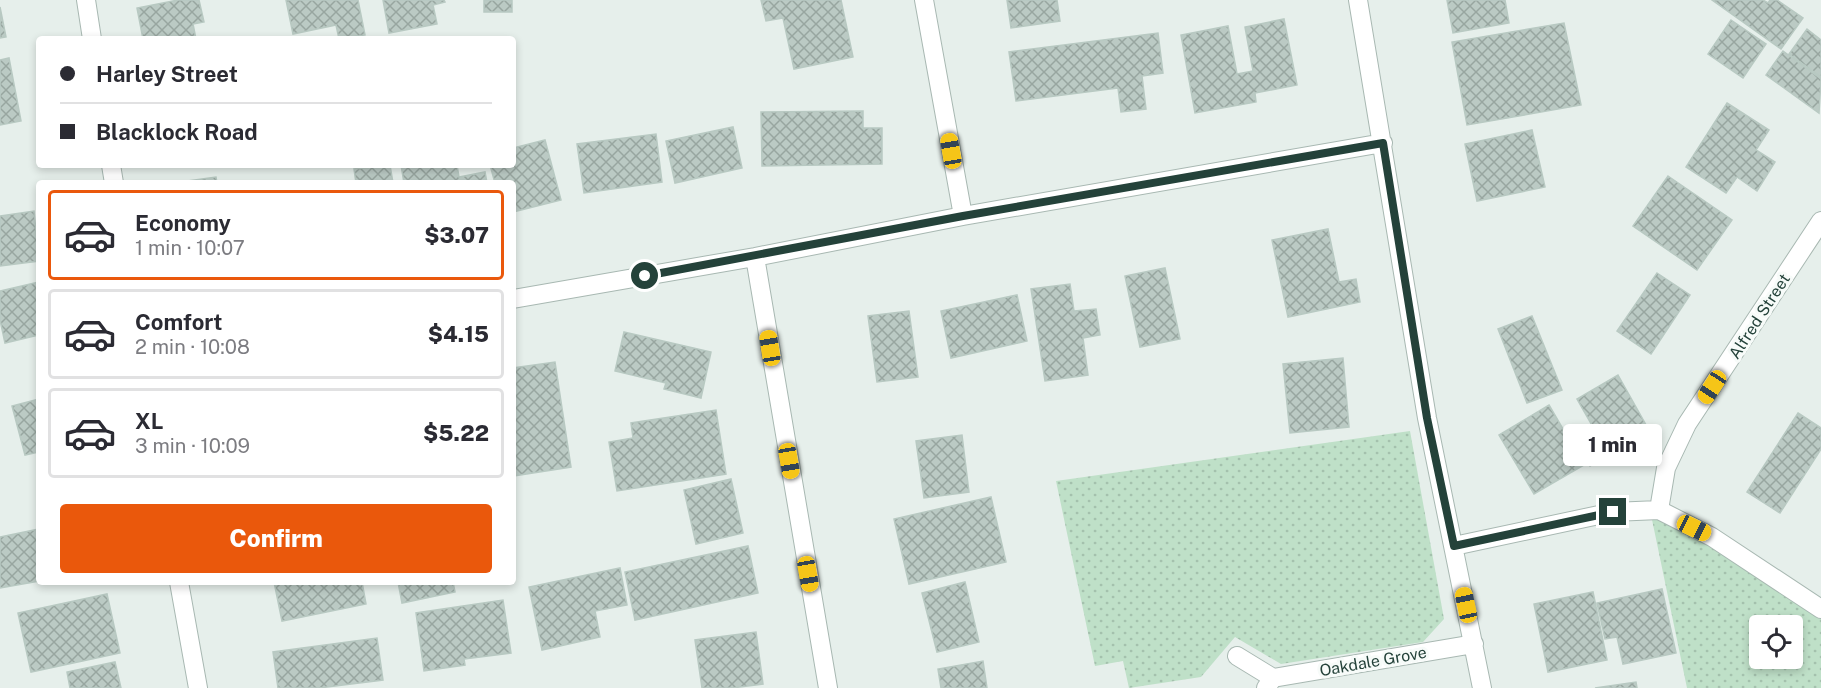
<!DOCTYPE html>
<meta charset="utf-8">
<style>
:root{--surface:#fff;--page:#f2f2f3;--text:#2b2b33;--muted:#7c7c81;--line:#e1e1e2;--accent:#ea580c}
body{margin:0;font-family:"Public Sans",sans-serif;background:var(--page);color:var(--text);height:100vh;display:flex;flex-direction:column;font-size:22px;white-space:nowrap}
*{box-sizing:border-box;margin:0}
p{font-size:20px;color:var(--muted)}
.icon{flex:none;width:33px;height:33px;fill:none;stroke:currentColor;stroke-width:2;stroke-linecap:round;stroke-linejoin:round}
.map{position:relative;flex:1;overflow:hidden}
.side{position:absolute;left:36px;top:180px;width:480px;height:405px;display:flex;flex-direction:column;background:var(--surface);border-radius:6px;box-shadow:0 3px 9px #0003}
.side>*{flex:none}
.hud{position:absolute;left:36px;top:36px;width:480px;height:132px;border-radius:6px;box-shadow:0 3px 9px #0003;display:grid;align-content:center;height:132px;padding:0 24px;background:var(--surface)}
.fabs{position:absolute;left:1749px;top:615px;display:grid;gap:12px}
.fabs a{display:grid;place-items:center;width:54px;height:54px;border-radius:6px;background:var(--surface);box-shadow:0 3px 9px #0003;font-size:30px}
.end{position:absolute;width:27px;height:27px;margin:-14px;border:8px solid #24423a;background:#fff;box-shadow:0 0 0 3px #fff}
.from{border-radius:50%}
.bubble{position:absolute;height:42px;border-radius:6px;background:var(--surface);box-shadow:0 3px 9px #0003;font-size:20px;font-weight:800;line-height:42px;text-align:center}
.car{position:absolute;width:18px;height:36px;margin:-18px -9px;border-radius:8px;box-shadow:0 0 4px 2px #0007;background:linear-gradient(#f5c518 24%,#345 0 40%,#f5c518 0 76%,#345 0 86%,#f5c518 0)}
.hud b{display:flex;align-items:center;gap:21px;height:57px;font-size:22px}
.hud b+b{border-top:2px solid var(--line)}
.hud i{width:15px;height:15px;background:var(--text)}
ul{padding:10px 0 0;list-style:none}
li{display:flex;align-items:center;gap:18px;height:90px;margin:0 12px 9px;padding:0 12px;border:3px solid var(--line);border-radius:6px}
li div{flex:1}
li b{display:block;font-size:22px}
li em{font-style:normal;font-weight:800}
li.selected{border-color:var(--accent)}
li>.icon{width:54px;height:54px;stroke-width:1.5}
.primary-button{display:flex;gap:12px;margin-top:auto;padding:12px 24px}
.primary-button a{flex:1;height:69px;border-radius:6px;background:var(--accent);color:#fff;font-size:24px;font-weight:800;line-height:69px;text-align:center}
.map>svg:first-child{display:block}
.green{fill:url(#green-dots);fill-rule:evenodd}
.building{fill:url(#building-cross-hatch);stroke:#b8c9c2;stroke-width:1.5}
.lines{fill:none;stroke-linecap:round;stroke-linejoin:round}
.minor-casing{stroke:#a8b8b2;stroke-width:20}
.minor{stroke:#fff;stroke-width:18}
.route{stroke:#24423a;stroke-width:8}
.labels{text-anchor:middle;stroke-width:6;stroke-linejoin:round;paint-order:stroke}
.street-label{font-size:16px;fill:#24423a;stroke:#f7fbf9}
</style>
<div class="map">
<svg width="1821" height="688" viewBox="0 0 1821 688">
<defs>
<pattern id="green-dots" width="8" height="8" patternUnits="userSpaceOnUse" patternTransform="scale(1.5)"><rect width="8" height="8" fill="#bfe0c8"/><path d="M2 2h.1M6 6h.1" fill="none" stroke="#a4c1ad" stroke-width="1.8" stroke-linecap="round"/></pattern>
<pattern id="building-cross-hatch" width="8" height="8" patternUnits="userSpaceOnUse" patternTransform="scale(1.5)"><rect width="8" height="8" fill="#bbcac4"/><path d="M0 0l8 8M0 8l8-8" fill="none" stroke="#98a6a0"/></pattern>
</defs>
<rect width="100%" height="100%" fill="#e6efeb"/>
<!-- green -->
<path class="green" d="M 1410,431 L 1444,619 L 1423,642 L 1281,664 L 1235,637 L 1201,677 L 1129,688 L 1123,661 L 1095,666 L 1056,481 Z
M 1650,510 L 1821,609 L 1821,688 L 1687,688 ZM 1760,626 L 1792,626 L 1792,658 L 1760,658 Z"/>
<!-- building -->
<path class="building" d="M 178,0 L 199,0 L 204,22 L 193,24 L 196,39 L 143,39 L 137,8 Z
M 286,0 L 358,0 L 365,35 L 339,39 L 336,25 L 293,34 Z
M 383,0 L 444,0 L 445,2 L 433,5 L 437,24 L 389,33 Z
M 484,0 L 512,0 L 512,12 L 484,12 Z
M 761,0 L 841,0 L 853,57 L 794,69 L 783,18 L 766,21 Z
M 1007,0 L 1057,0 L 1060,21 L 1011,28 Z
M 1447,0 L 1505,0 L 1509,23 L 1453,33 Z
M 1712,0 L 1763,0 L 1768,3 L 1770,0 L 1777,0 L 1803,18 L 1781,49 Z
M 0,7 L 6,37 L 0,38 Z
M 1284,19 L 1297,85 L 1255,93 L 1256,102 L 1195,113 L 1181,35 L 1228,26 L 1237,74 L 1253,71 L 1245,27 Z
M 1731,20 L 1766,44 L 1743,78 L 1708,54 Z
M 1564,23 L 1581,105 L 1467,125 L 1452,42 Z
M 1807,29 L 1821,40 L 1821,77 L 1789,54 Z
M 1158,33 L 1163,73 L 1142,76 L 1146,109 L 1121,112 L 1118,88 L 1016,101 L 1009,52 Z
M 1783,51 L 1821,79 L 1819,113 L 1766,75 Z
M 9,58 L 21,121 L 0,125 L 0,60 Z
M 1727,103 L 1769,130 L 1756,150 L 1775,162 L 1757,191 L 1737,177 L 1726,193 L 1686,167 Z
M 863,111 L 863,128 L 882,128 L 882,164 L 762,166 L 761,112 Z
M 733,127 L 742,168 L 675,183 L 666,141 Z
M 1532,130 L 1545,187 L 1477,201 L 1465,144 Z
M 656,134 L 662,182 L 584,193 L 577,144 Z
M 545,140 L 561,200 L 513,212 L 513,183 L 495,183 L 490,165 L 513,165 L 513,148 Z
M 390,165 L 393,183 L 356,183 L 354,169 Z
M 401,165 L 457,165 L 459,177 L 485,172 L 487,183 L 404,183 Z
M 1668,176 L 1732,220 L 1697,270 L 1633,226 Z
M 216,177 L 217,183 L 188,183 L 188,181 Z
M 34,211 L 39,261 L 0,266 L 0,216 Z
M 1328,229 L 1339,282 L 1356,279 L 1360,302 L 1288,317 L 1272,240 Z
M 1165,268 L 1180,339 L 1140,347 L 1125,276 Z
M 1657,273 L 1690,295 L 1651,354 L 1617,331 Z
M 39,282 L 39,335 L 5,343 L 0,320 L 0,291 Z
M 1070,284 L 1074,311 L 1096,309 L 1100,335 L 1083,338 L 1088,375 L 1045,381 L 1031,289 Z
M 1017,295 L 1027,341 L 951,358 L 941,311 Z
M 909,311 L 918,377 L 877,382 L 868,316 Z
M 1532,316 L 1562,390 L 1527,403 L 1498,329 Z
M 624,332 L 711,352 L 701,398 L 664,389 L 666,383 L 615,371 Z
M 1343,358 L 1349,427 L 1290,433 L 1283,364 Z
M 555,362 L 571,467 L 513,476 L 513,368 Z
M 1618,375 L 1650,432 L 1590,466 L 1575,439 L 1594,429 L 1577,399 Z
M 39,399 L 39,452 L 25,455 L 12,406 Z
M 1549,405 L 1584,465 L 1534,494 L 1499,435 Z
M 716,410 L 726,474 L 617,491 L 609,442 L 633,438 L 631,423 Z
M 1798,413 L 1821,428 L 1821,449 L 1780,513 L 1747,492 Z
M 962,435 L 969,492 L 924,498 L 916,441 Z
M 731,479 L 743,533 L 696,544 L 684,490 Z
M 991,497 L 1006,562 L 909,584 L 894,519 Z
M 39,529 L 39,581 L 0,588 L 0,537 Z
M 748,546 L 758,593 L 635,620 L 625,572 Z
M 620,568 L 627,605 L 595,611 L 600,637 L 542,650 L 529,587 Z
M 274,582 L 362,582 L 366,604 L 282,621 Z
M 398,582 L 453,582 L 455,592 L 402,603 Z
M 965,582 L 979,642 L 937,652 L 922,593 Z
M 1662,589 L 1676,653 L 1623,664 L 1617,637 L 1605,639 L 1597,603 Z
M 1593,592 L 1607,660 L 1548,672 L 1534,604 Z
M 107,594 L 120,653 L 31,672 L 18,613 Z
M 503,600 L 511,653 L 464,659 L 465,665 L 424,671 L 416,613 Z
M 756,632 L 763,684 L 732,688 L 702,688 L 695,640 Z
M 377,638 L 383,680 L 319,688 L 278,688 L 273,652 Z
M 983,661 L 987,688 L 941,688 L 938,669 Z
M 115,662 L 121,688 L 70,688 L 67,672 Z
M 1636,682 L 1637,688 L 1595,688 Z"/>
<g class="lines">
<!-- minor casing -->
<g class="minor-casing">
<path id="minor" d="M 86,0 L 92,39
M 924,0 L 963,216
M 1358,0 L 1427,418 L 1482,688
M 111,165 L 114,183
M 755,257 L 828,688
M 513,299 L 755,257 L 963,216 L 1383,143
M 1659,510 L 1666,468 L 1687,424 L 1821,221
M 1454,546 L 1613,512 L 1659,510 L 1712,537 L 1821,609
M 179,582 L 198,688
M 1237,656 L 1273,678
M 1266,688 L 1273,678 L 1474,644"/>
</g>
<!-- minor -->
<use href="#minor" class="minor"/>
</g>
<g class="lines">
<!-- route -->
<path class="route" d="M 645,276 L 963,216 L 1383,143 L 1427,418 L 1454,546 L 1613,512"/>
</g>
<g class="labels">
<!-- street labels -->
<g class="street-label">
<text transform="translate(1759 316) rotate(-57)" y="6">Alfred Street</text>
<text transform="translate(1373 661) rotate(-10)" y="6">Oakdale Grove</text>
</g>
</g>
</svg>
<div class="fabs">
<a><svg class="icon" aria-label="locate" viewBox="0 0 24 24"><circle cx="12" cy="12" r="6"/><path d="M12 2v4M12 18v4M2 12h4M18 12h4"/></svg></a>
</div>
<i class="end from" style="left:645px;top:276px"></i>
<i class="end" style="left:1613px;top:512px"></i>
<div class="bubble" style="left:1563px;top:424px;width:99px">1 min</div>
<i class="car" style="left:951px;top:151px;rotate:350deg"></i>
<i class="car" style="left:770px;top:348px;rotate:351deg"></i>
<i class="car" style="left:1712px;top:387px;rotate:213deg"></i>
<i class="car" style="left:789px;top:461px;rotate:170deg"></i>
<i class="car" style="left:1694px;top:528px;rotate:116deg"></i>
<i class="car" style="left:808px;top:574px;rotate:170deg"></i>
<i class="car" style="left:1466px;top:605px;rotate:348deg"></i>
<div class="hud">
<b><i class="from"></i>Harley Street</b>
<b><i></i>Blacklock Road</b>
</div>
<section class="side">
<ul>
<li class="selected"><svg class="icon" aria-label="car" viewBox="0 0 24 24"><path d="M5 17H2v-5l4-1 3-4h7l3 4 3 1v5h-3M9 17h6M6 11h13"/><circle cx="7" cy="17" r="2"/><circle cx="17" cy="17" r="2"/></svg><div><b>Economy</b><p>1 min · 10:07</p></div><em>$3.07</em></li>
<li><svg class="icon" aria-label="car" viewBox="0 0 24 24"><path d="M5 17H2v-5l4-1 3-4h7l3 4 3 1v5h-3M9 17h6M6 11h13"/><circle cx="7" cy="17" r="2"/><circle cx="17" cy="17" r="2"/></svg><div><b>Comfort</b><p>2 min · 10:08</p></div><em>$4.15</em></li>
<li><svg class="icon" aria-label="car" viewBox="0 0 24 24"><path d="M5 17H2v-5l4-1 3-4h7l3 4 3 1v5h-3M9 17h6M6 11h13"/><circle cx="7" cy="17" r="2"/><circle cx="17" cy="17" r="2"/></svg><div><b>XL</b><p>3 min · 10:09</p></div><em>$5.22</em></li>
</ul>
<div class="primary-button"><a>Confirm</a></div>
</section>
</div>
